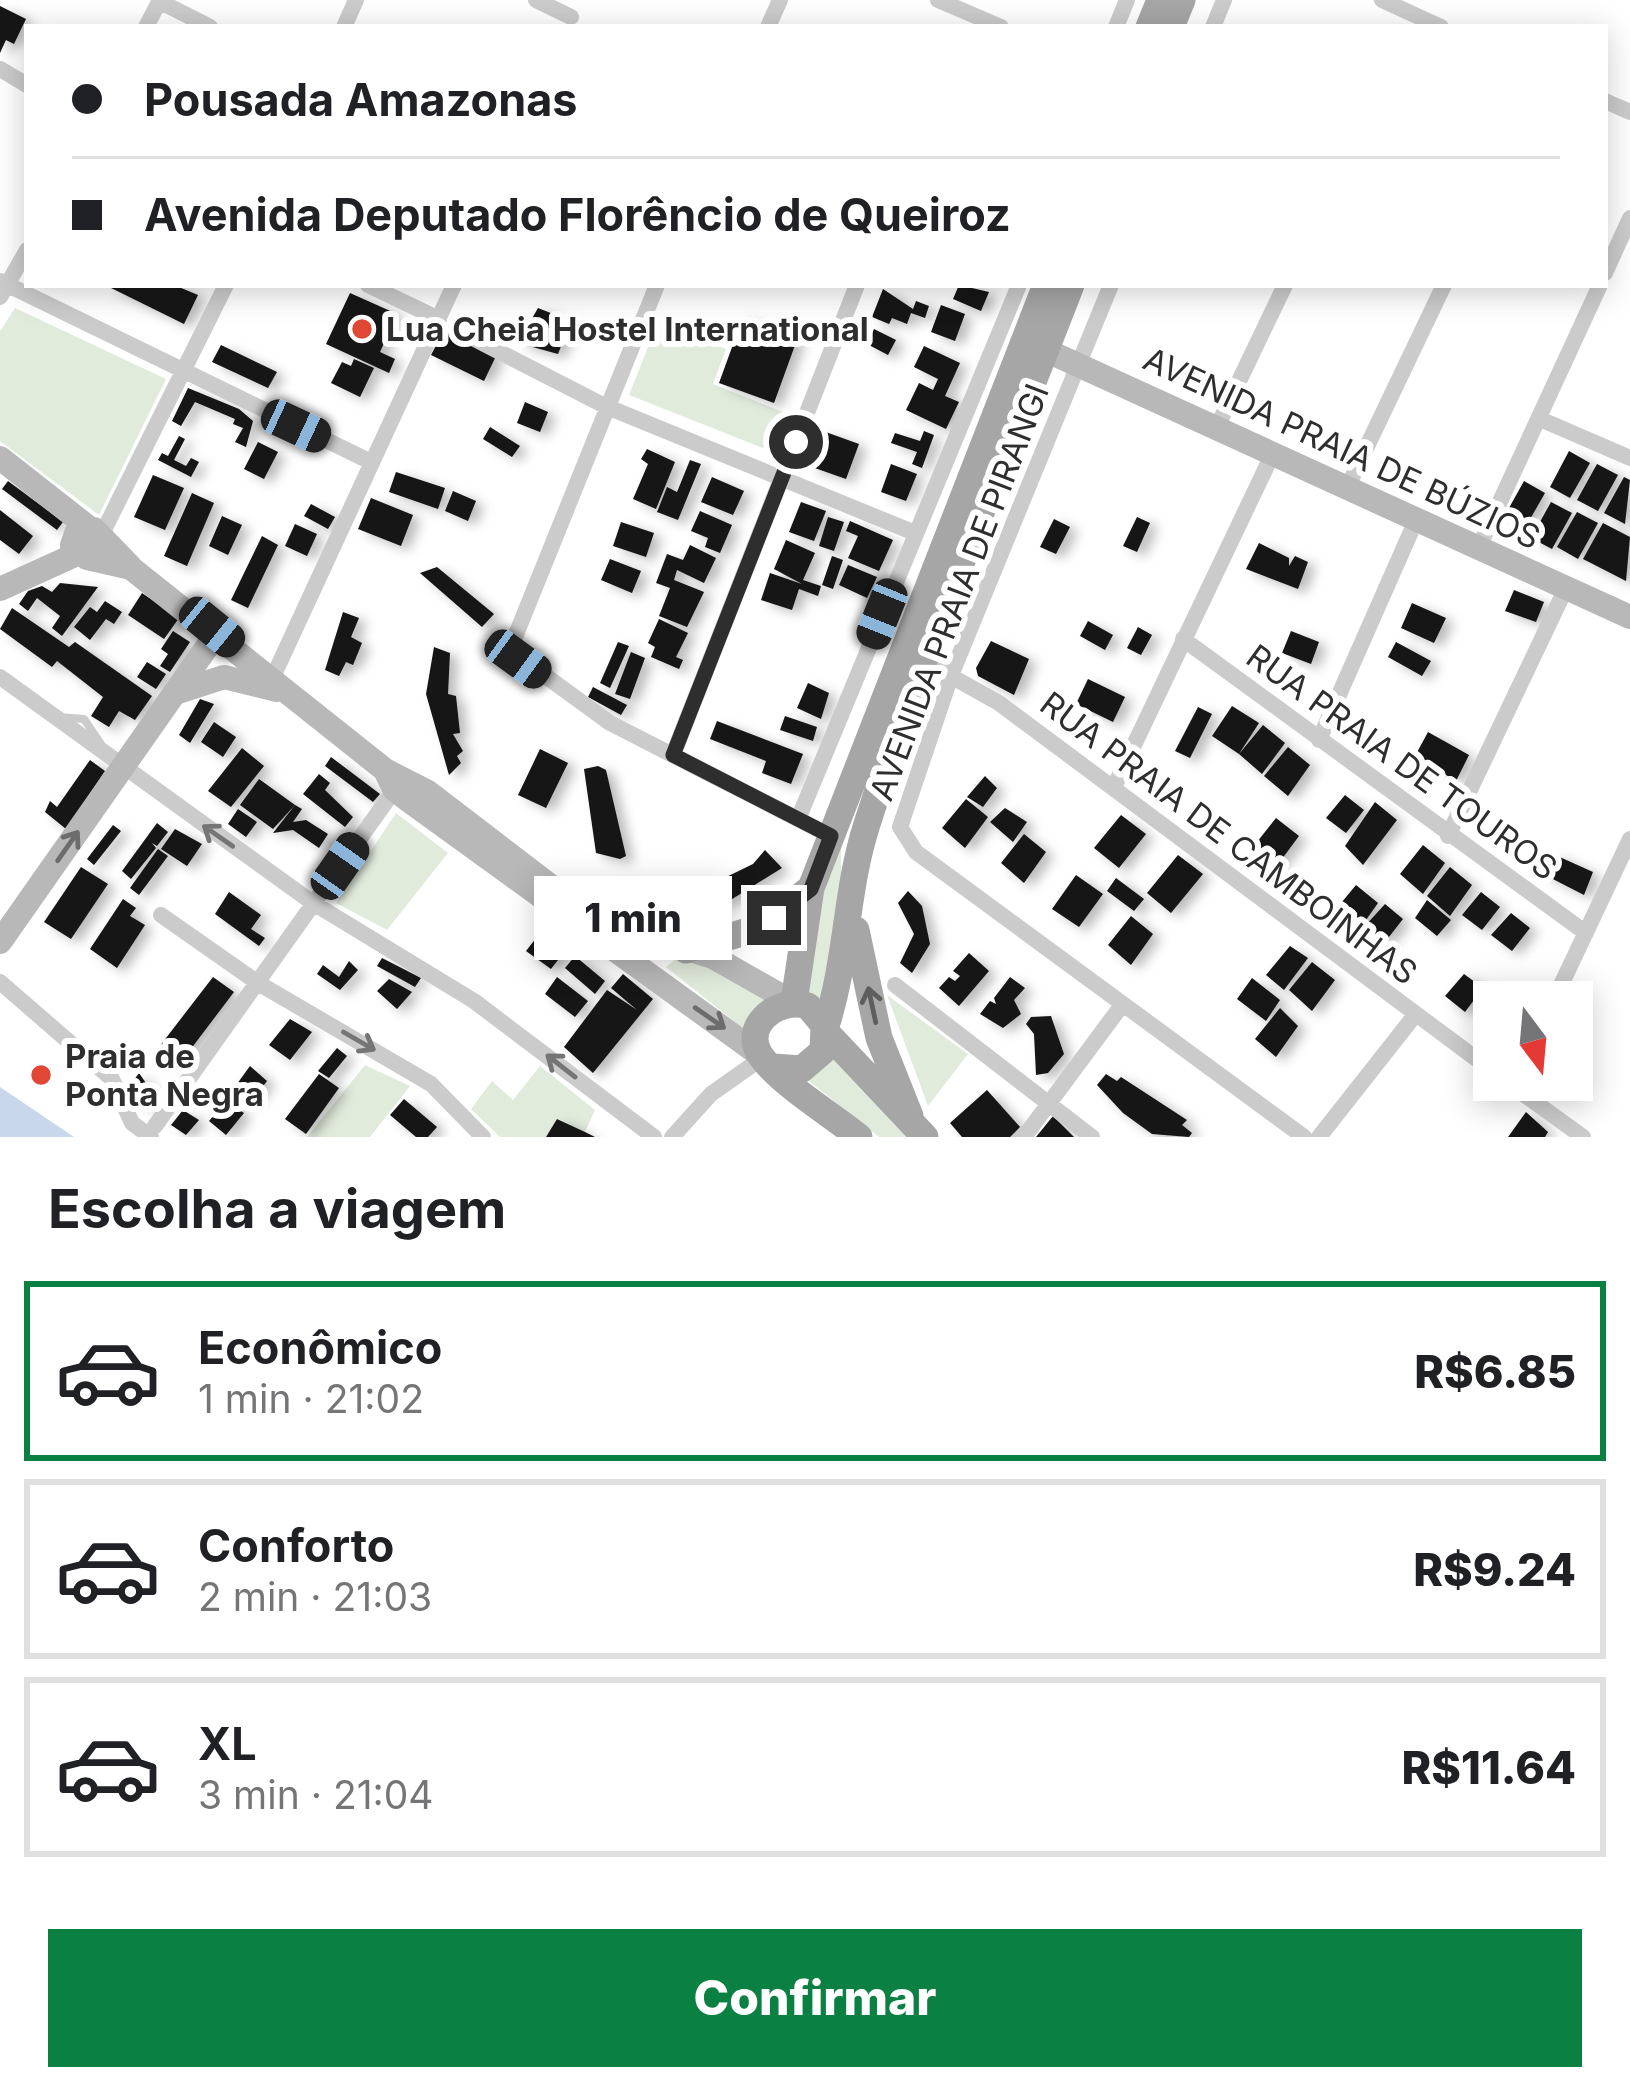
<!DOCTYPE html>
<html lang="pt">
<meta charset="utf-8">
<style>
:root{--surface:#fff;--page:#f2f2f2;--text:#202124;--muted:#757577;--line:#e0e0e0;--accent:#0b8043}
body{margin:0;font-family:Inter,sans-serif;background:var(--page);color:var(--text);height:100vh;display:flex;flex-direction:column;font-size:45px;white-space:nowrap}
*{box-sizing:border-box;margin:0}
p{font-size:39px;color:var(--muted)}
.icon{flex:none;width:66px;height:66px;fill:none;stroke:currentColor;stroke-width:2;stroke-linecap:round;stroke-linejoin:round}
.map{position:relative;height:1137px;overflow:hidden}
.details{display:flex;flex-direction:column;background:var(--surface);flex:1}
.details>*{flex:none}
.hud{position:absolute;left:24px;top:24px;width:1584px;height:264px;border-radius:0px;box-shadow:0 6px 30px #0003;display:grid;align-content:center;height:264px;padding:0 48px;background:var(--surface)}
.needle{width:78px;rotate:164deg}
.tools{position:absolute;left:1473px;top:981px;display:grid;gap:24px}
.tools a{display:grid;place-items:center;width:120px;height:120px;border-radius:0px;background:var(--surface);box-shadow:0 6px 30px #0003;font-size:60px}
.end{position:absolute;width:54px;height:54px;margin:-27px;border:15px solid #2e2e2e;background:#fff;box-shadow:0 0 0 6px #fff}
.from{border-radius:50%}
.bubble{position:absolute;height:84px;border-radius:0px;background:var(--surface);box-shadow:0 6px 30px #0003;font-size:39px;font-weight:800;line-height:84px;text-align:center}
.car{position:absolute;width:36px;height:72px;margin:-36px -18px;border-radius:15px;box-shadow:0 0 9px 3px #0007;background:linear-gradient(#222 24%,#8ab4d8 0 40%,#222 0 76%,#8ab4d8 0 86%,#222 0)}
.hud b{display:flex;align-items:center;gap:42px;height:114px;font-size:45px}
.hud b+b{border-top:3px solid var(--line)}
.hud i{width:30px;height:30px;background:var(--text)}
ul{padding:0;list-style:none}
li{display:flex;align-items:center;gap:36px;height:180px;margin:0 24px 18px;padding:0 24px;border:6px solid var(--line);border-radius:0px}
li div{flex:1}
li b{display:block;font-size:45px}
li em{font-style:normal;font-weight:800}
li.current{border-color:var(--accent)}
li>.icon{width:108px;height:108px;stroke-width:1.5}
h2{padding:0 48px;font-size:54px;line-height:144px}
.action{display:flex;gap:24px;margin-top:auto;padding:24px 48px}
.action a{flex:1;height:138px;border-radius:0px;background:var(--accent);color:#fff;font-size:48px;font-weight:800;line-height:138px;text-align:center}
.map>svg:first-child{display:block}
.green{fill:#e1ebdc}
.water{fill:#c9d7ea}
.building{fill:#151515;filter:url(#shadow)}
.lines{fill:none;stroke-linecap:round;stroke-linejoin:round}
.lane{stroke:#cbcbcb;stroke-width:8}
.street{stroke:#cbcbcb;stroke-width:16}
.secondary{stroke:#b8b8b8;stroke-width:24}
.primary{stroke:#a6a6a6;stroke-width:27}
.oneway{stroke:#757575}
.oneway2{stroke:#6c6c6c}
.oneway3{stroke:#5e5e5e}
.route{stroke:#2e2e2e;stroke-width:15}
.poi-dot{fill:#e04835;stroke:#fff;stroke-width:4.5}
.labels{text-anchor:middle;stroke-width:12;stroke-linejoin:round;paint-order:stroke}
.poi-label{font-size:33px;font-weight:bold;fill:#2e2e2e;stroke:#fff;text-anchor:start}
.street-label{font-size:33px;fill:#2e2e2e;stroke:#fff}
</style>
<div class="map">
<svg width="1630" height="1137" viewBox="0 0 1630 1137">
<defs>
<filter id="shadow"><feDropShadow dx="8" dy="4.5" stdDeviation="6" flood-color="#0004"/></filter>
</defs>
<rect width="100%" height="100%" fill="#fff"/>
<!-- green -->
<path class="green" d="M 15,308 L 166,379 L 99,515 L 0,441 L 0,331 Z
M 658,322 L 726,349 L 713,384 L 783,412 L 768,450 L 629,395 Z
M 396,813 L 448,853 L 387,930 L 336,903 Z
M 841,840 L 841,898 L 828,1010 L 798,990 L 819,902 Z
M 683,953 L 774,993 L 749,1033 L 666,967 Z
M 887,995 L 968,1054 L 928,1106 Z
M 829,1038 L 919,1137 L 879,1137 L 800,1074 Z
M 365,1065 L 410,1086 L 370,1137 L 307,1137 Z
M 540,1066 L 595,1110 L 585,1132 L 558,1119 L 546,1137 L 500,1137 L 471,1109 L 492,1081 L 513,1100 Z"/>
<!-- water -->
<path class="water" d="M 0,1087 L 74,1137 L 0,1137 Z"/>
<!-- building -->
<path class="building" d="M 0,6 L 26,19 L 14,44 L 6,40 L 0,53 Z
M 105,285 L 174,285 L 198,295 L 184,324 Z
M 959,285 L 989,292 L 981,311 L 953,299 Z
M 883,289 L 913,309 L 916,301 L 929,306 L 925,318 L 911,313 L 907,324 L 892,318 L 889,324 L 872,317 Z
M 350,293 L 397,314 L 380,352 L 395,359 L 389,373 L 326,344 Z
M 941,305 L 965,314 L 955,341 L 931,332 Z
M 538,308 L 571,321 L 558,354 L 518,343 Z
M 743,317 L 798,337 L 774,403 L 719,383 Z
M 445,328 L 497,354 L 484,381 L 431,355 Z
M 874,329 L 896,340 L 888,355 L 867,344 Z
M 221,345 L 277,372 L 268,388 L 212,362 Z
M 924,346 L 960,363 L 945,396 L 959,402 L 946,429 L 906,410 L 919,383 L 933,390 L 938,379 L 914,367 Z
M 354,359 L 374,368 L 360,397 L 331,383 L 342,362 L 351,366 Z
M 188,388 L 239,409 L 253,421 L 246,447 L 235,442 L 243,428 L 233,424 L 235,419 L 195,402 L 181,426 L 172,421 Z
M 525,402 L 548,412 L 540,432 L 517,423 Z
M 490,427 L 520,446 L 512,457 L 483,439 Z
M 823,431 L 859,444 L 846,479 L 809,466 Z
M 924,431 L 934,435 L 922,468 L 912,464 L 917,452 L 891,443 L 895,433 L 920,441 Z
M 179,436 L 185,439 L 174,460 L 186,466 L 191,458 L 199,462 L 191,477 L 158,460 L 162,453 L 168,456 Z
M 258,442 L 278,452 L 264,479 L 244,469 Z
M 647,449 L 675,462 L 656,509 L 633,499 L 648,464 L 641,459 Z
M 1569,451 L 1590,463 L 1570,498 L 1550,487 Z
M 690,460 L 701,464 L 678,520 L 657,512 L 667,487 L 677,492 Z
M 891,464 L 917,474 L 906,501 L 881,492 Z
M 1597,464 L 1618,475 L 1598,511 L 1577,500 Z
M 396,472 L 445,488 L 438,509 L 389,492 Z
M 153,475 L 184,488 L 165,530 L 134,517 Z
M 712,477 L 744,491 L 733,515 L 701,502 Z
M 1624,477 L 1630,480 L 1625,524 L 1604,513 Z
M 8,481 L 63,522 L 57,530 L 2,489 Z
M 1524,481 L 1545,493 L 1525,528 L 1504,517 Z
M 453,491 L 476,501 L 468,521 L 445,511 Z
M 192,493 L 214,503 L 187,566 L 164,556 Z
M 371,498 L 413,515 L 401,546 L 358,529 Z
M 801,502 L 826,511 L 814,541 L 789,532 Z
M 1551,502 L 1572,513 L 1552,549 L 1531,538 Z
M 311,504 L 335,517 L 328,529 L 304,516 Z
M 0,510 L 33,536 L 19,554 L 0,540 Z
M 700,511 L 732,525 L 720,553 L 705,547 L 708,538 L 691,531 Z
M 1577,512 L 1598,523 L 1578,559 L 1557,547 Z
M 222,516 L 242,525 L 228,555 L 209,546 Z
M 828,517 L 844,522 L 834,551 L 819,546 Z
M 1137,517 L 1150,523 L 1137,552 L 1123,546 Z
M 1054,519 L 1070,527 L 1056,554 L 1040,547 Z
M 850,521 L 893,540 L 879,571 L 848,558 L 858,536 L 846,531 Z
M 621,522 L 654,533 L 646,557 L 613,546 Z
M 1603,523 L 1630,537 L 1626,581 L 1583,559 Z
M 295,524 L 317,534 L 307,556 L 285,546 Z
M 262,536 L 278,545 L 248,608 L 231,600 Z
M 786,540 L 815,553 L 803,580 L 821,586 L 818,596 L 799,589 L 792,610 L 761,600 L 770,573 L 802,584 L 774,569 Z
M 1259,543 L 1289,558 L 1289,566 L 1295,556 L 1308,562 L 1298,589 L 1246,569 Z
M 690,545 L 716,558 L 704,583 L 677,570 L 674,580 L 704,592 L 687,627 L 659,616 L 670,588 L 656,583 L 667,554 L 683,560 Z
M 832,556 L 843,560 L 833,589 L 822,585 Z
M 610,559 L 641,571 L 632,593 L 601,580 Z
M 848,565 L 877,577 L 867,598 L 839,585 Z
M 437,567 L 494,614 L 482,627 L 420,573 Z
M 60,583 L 98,587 L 62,636 L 52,628 L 60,616 L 37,598 L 28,611 L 19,604 L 28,591 L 42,586 L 52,592 Z
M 1514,590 L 1544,602 L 1536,622 L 1505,611 Z
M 142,593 L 179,618 L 164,639 L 128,615 Z
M 105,601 L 122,612 L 114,624 L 106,619 L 90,640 L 74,627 L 90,607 L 97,612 Z
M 1412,603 L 1446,618 L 1434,643 L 1401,628 Z
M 12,608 L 69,647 L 75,642 L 152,696 L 135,720 L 119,711 L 109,727 L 91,716 L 103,697 L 57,661 L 52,667 L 0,629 Z
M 343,612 L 359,618 L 351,637 L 362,643 L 353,665 L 346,662 L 339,676 L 325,670 Z
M 659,619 L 688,633 L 676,657 L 683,660 L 679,669 L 651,657 L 655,647 L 648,643 Z
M 1088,621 L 1113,635 L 1105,650 L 1080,636 Z
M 1138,627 L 1152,635 L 1141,655 L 1127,648 Z
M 173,631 L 190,642 L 170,672 L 160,666 L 168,654 L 161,649 Z
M 1291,631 L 1319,642 L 1311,664 L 1282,653 Z
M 991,641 L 1029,659 L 1014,695 L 978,676 L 976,668 Z
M 618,642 L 629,646 L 610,688 L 600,683 Z
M 1396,642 L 1431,661 L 1422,676 L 1388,657 Z
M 434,647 L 450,653 L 448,694 L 456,696 L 460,733 L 453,734 L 463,751 L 457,756 L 461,763 L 449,775 L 426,694 Z
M 631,652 L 645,658 L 630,699 L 615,694 Z
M 147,662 L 166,674 L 156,689 L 137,677 Z
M 1088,679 L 1125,697 L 1113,722 L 1076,704 Z
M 808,683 L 829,693 L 821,719 L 797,708 Z
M 593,687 L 627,705 L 621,715 L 588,697 Z
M 200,699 L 214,704 L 190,743 L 179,735 Z
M 1232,706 L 1259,723 L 1239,754 L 1212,736 Z
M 1198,707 L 1212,714 L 1190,758 L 1175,751 Z
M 785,716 L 817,727 L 813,741 L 780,730 Z
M 717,721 L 803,754 L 791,784 L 762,773 L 766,761 L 710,739 Z
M 214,722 L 236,737 L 223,757 L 201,742 Z
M 1263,725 L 1285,743 L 1262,774 L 1239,754 Z
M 1428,732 L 1469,755 L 1456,781 L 1415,756 Z
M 1288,747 L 1310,765 L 1288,796 L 1264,776 Z
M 242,748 L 264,766 L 231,807 L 208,791 Z
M 540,749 L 568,763 L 546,808 L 518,795 Z
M 331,757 L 380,794 L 373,802 L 325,766 Z
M 90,760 L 105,771 L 66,829 L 45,812 L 50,801 L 57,807 Z
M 598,766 L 606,770 L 626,856 L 620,859 L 596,853 L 584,769 Z
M 319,774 L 330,783 L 325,790 L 353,817 L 345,827 L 303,794 Z
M 985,776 L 997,788 L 983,807 L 967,797 Z
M 259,779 L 295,805 L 273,829 L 240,805 Z
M 1345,795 L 1364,810 L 1346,833 L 1326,818 Z
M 966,799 L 988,817 L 965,848 L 942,828 Z
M 1375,802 L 1397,820 L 1363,865 L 1345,846 Z
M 295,805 L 302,809 L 293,822 L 306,820 L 328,834 L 319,848 L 293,830 L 273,833 Z
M 1005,808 L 1027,822 L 1013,842 L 990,822 Z
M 238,809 L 257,822 L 246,837 L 228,824 Z
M 1121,815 L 1146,834 L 1119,868 L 1094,848 Z
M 1276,818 L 1299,836 L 1276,867 L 1253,847 Z
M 157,823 L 168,832 L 157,846 L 152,843 L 156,848 L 131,879 L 122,871 Z
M 113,825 L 121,831 L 94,865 L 87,859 Z
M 175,829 L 202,844 L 187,866 L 161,849 Z
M 1024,834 L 1046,852 L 1024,883 L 1001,863 Z
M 1423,845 L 1445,863 L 1423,894 L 1400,874 Z
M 158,849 L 168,856 L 139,895 L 130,888 Z
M 765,850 L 782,868 L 721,906 L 716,882 L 753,864 Z
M 1553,854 L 1593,872 L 1584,895 L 1543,874 Z
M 1178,855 L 1203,874 L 1171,913 L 1147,893 Z
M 81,867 L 108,884 L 71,939 L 44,922 Z
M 1450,867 L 1472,885 L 1450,916 L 1427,896 Z
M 1076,875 L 1103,894 L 1079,927 L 1052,909 Z
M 1116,878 L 1144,899 L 1134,911 L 1107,891 Z
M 1356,885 L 1378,903 L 1356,934 L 1332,914 Z
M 704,886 L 709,910 L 637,910 L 646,888 L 687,892 Z
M 908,891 L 922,906 L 930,944 L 912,973 L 900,963 L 914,934 L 898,903 Z
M 229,892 L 261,915 L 251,929 L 265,938 L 259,946 L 215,914 Z
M 1481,892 L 1500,907 L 1482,930 L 1462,915 Z
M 123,899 L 136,908 L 130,916 L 145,925 L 117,968 L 90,949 Z
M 1427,900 L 1451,920 L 1437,936 L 1415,918 Z
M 1385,904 L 1403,919 L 1385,942 L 1365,926 Z
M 1511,913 L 1530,928 L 1512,951 L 1491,935 Z
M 1131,916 L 1153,934 L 1131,965 L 1108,945 Z
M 540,933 L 565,951 L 551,969 L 526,951 Z
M 1290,946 L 1308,958 L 1284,990 L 1266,975 Z
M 969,953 L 989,971 L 959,1006 L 939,988 L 949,977 L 955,981 L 960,976 L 953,971 Z
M 575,956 L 605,981 L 595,994 L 565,968 Z
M 382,958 L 421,978 L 415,987 L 377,966 Z
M 349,961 L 358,970 L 340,990 L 317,974 L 323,965 L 339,977 Z
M 1312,962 L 1335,980 L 1312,1011 L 1289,990 Z
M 623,974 L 653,999 L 593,1073 L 564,1047 L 607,990 L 637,1010 L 611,988 Z
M 1464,974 L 1483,988 L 1465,1012 L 1445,996 Z
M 213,977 L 234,992 L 178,1066 L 156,1051 Z
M 557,977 L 588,1001 L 575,1017 L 545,994 Z
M 1010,977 L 1025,988 L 1014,1000 L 1021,1014 L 1003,1028 L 980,1014 L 990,1001 L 996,1004 L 994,998 Z
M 1252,978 L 1280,1000 L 1266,1021 L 1237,999 Z
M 389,979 L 412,992 L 397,1009 L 377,991 Z
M 1280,1008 L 1298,1026 L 1276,1057 L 1255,1039 Z
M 1051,1016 L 1064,1054 L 1048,1073 L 1036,1075 L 1034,1034 L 1026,1024 L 1031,1017 Z
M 290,1019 L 312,1032 L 290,1060 L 269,1045 Z
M 337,1048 L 347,1056 L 329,1078 L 318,1071 Z
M 250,1066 L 267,1081 L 252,1101 L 234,1088 Z
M 139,1073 L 155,1096 L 145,1108 L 128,1088 Z
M 319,1074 L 339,1088 L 306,1134 L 285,1119 Z
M 1106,1074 L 1117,1081 L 1121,1077 L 1187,1120 L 1182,1125 L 1192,1133 L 1189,1137 L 1152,1134 L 1123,1113 L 1097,1085 Z
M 987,1090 L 1020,1127 L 1010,1137 L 962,1137 L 950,1123 Z
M 404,1099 L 437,1127 L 428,1137 L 416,1137 L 390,1115 Z
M 226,1101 L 244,1113 L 226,1135 L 209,1121 Z
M 183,1110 L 199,1120 L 186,1135 L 171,1125 Z
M 1526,1112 L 1548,1132 L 1545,1137 L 1508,1137 Z
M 1053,1116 L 1074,1137 L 1036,1137 Z
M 557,1119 L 585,1132 L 595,1137 L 546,1137 Z"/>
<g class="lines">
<!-- lane -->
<path class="lane" d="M 59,717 L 84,719 L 101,744"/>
<!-- street -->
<path class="street" d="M 536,0 L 571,17
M 938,0 L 1001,27
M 1382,0 L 1441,27
M 159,1 L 210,27
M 146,27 L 160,0
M 344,27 L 356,0
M 768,27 L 780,0
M 1116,27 L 1127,0
M 1213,27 L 1224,0
M 0,69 L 27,85
M 1605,101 L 1630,112
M 1605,273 L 1630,218
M 0,281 L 371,462
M 368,285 L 439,319
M 657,285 L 513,642 L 514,653 L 610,723 L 831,836
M 1111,285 L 952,673 L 900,827 L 916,852 L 1304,1137
M 0,297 L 27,250
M 459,331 L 605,406 L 915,533
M 1540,419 L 1630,458
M 1218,425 L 1285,285
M 1349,484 L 1444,285
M 102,534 L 226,285
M 1479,547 L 1600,285
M 1183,639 L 1586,933
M 922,660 L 999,703 L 1494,1072
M 0,677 L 313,903 L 474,1001 L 654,1137
M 273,677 L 454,285
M 1319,740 L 1417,518
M 673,755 L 857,285
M 1114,787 L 1274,451
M 799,817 L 1019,285
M 1448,836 L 1566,588
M 161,915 L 258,983 L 431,1084 L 483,1137
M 0,982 L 112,1079 L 132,1123 L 151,1137
M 895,985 L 1092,1137
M 1553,1002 L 1630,839
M 1504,1080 L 1583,1137
M 155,1126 L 400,782
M 672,1137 L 711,1094 L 762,1058
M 1024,1137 L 1122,1005
M 1319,1137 L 1415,1015"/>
<!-- secondary -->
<path class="secondary" d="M 1032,344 L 1630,617
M 0,458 L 88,527
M 104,541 L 87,558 L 72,545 L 77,531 L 94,529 L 130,566
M 87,558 L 131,568 L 385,770 L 428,792 L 595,920 L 713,957 L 792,1002
M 0,589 L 77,554
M 175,693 L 224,677 L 277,690
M 385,770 L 394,789 L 408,800 L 760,1055
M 0,942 L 209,644 L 212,627"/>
<!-- primary -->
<path class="primary" d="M 1149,27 L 1160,0
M 1171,27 L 1182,0
M 856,930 L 879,1038 L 910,1116
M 686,950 L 761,927 L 811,888
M 794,1002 L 811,888 L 1046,285
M 825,1029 C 848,960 845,892 867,824 C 926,640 1002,464 1071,285
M 825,1031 L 925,1137
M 773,1067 L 802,1069 L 823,1051 L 824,1025 L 808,1006 C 777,996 738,1028 763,1059 C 784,1086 832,1115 859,1137"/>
</g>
<!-- one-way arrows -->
<defs><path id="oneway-shaft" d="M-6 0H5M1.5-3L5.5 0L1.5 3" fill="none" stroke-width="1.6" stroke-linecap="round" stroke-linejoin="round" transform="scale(3)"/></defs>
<g class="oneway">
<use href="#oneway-shaft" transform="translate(218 836) rotate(-145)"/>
<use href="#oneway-shaft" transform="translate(359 1041) rotate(30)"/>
<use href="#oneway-shaft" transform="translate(561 1066) rotate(-142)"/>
</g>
<g class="oneway2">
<use href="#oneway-shaft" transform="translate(68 846) rotate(-55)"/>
<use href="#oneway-shaft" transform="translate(710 1018) rotate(35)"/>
</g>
<use class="oneway3" href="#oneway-shaft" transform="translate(872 1005) rotate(-102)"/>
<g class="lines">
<!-- route -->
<path class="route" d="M 774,918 L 811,889 L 831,836 L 673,755 L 796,442"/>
</g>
<!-- markers -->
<g class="poi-dot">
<circle cx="362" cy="329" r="12"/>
<circle cx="41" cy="1075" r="12"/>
</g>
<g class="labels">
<!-- poi labels -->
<g class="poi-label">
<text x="386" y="341">Lua Cheia Hostel International</text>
<text x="65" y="1068">Praia de<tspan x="65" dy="38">Ponta Negra</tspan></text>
</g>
<!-- street labels -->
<g class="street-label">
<text transform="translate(1342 448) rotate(25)" y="12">AVENIDA PRAIA DE BÚZIOS</text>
<text transform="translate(959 592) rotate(-69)" y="12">AVENIDA PRAIA DE PIRANGI</text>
<text transform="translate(1402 762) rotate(36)" y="12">RUA PRAIA DE TOUROS</text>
<text transform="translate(1229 838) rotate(37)" y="12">RUA PRAIA DE CAMBOINHAS</text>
</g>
</g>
</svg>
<div class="tools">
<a><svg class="needle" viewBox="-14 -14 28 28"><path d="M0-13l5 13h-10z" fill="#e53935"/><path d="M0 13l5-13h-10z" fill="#757577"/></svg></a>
</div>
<i class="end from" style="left:796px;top:442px"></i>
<i class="end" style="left:774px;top:918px"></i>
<div class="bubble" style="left:534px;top:876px;width:198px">1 min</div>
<i class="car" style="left:296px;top:426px;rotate:115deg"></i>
<i class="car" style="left:882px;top:614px;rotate:202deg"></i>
<i class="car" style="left:212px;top:627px;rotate:129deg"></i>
<i class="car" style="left:518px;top:659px;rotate:126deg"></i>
<i class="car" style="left:340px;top:866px;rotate:35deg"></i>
<div class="hud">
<b><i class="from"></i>Pousada Amazonas</b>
<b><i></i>Avenida Deputado Florêncio de Queiroz</b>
</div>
</div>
<section class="details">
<h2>Escolha a viagem</h2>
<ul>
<li class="current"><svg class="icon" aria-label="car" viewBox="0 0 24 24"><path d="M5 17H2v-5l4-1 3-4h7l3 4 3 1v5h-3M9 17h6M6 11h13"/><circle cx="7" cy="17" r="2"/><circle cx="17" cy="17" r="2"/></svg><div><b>Econômico</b><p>1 min · 21:02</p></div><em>R$6.85</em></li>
<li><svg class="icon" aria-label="car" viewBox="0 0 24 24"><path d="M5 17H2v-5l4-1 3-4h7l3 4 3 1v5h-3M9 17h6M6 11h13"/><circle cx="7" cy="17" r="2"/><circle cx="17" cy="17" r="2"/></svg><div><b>Conforto</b><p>2 min · 21:03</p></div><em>R$9.24</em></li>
<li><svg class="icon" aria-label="car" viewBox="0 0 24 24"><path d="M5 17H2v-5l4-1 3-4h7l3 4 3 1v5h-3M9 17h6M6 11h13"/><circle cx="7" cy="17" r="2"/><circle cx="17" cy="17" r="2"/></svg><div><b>XL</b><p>3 min · 21:04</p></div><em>R$11.64</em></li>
</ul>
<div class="action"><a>Confirmar</a></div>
</section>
